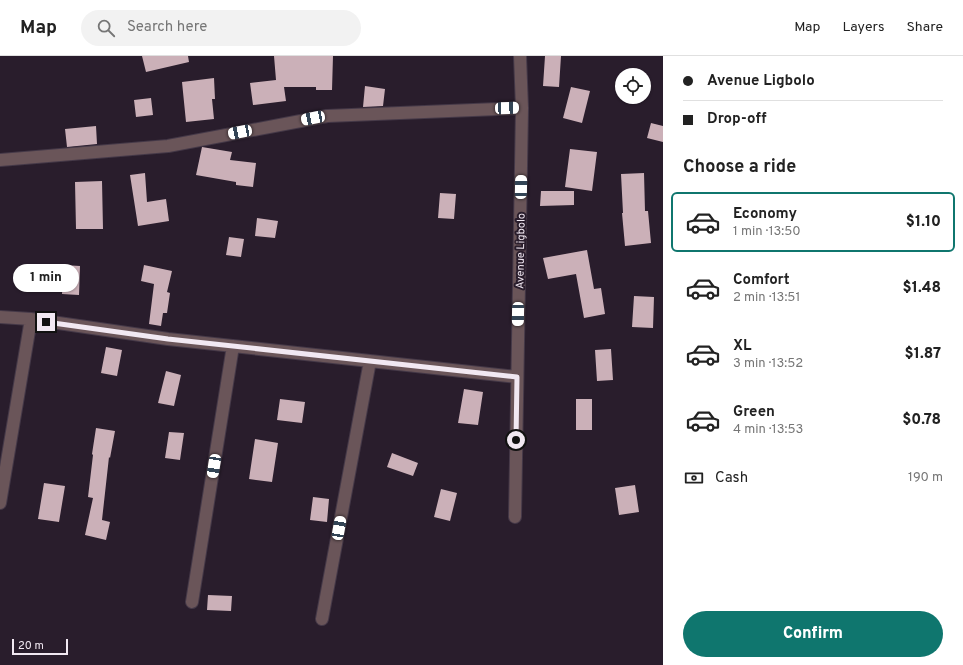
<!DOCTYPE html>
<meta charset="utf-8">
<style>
:root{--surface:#fff;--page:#f2f2f2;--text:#222;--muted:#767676;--line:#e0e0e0;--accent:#0f766e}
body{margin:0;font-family:Overpass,sans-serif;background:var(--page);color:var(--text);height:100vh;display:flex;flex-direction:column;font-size:15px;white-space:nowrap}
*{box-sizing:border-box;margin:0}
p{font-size:13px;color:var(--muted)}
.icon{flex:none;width:22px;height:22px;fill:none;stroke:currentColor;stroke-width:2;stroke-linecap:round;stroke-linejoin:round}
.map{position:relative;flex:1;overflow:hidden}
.sheet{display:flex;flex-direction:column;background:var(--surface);width:300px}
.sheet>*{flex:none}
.top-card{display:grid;align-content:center;height:88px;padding:0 20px;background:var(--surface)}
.tools{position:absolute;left:615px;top:12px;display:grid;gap:8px}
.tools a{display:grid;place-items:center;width:36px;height:36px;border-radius:50%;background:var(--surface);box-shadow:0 1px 3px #0004;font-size:20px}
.scale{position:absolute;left:12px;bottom:10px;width:56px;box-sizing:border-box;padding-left:4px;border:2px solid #f1e8f2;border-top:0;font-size:11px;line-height:14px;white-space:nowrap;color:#f1e8f2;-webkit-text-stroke:3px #291d2c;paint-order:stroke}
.end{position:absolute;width:18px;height:18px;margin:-9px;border:5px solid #f1e8f2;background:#111;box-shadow:0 0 0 2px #111}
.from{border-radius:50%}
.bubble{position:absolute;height:28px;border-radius:14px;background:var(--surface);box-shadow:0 1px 3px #0004;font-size:13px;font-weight:800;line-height:28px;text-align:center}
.car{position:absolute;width:12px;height:24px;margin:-12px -6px;border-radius:5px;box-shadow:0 0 3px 1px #0007;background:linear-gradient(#fff 24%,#345 0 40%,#fff 0 76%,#345 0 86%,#fff 0)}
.top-card b{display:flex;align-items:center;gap:14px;height:38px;font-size:15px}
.top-card b+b{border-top:1px solid var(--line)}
.top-card i{width:10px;height:10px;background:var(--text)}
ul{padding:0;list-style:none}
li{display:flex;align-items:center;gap:12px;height:60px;margin:0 8px 6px;padding:0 12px;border:2px solid transparent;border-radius:6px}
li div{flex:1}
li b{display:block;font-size:15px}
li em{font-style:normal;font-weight:800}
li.active{border-color:var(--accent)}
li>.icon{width:36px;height:36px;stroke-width:1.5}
h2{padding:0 20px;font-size:18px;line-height:48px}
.pay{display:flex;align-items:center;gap:10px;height:44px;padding:0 20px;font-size:15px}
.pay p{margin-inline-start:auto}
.cta{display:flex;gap:8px;margin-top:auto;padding:8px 20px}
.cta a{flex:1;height:46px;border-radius:24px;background:var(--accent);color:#fff;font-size:16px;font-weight:800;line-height:46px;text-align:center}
header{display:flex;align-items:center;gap:24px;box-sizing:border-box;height:56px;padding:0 20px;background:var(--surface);border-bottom:1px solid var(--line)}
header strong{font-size:19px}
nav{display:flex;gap:22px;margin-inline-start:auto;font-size:14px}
.search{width:280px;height:36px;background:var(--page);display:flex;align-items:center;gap:10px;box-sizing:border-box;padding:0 14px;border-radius:22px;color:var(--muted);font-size:15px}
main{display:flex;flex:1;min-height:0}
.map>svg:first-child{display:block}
.building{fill:#cbb0b8}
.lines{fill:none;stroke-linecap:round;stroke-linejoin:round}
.minor-casing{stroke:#453948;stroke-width:14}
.minor{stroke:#6a5559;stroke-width:12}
.route{stroke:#f1e8f2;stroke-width:5}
.labels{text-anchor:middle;stroke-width:4;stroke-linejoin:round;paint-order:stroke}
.street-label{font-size:11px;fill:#f1e8f2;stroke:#291d2c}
</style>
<header>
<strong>Map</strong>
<div class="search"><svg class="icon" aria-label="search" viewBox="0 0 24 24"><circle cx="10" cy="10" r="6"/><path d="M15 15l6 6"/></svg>Search here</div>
<nav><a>Map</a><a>Layers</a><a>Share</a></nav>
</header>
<main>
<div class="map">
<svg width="663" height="609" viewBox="0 0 663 609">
<rect width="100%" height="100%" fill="#291d2c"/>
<!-- building -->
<path class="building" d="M 142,0 L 188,0 L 189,6 L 146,16 Z
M 274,0 L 333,0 L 332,34 L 316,34 L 316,31 L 284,31 L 286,45 L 253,49 L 250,27 L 276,24 Z
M 545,0 L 561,0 L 559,31 L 543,30 Z
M 214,22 L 215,43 L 212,43 L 214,63 L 186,66 L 182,26 Z
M 365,30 L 385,33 L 383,50 L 363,51 Z
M 571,31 L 590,35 L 582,67 L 563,62 Z
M 151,42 L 153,59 L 136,61 L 134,44 Z
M 651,67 L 663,70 L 663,86 L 647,82 Z
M 96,70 L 97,88 L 67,91 L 65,73 Z
M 202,91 L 232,96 L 230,104 L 256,107 L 253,131 L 236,129 L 236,126 L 196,119 Z
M 570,93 L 597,96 L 592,135 L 565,131 Z
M 145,117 L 147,146 L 166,143 L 169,165 L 138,170 L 130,119 Z
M 644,117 L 645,155 L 648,155 L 651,187 L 625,190 L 622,157 L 623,157 L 621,118 Z
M 102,125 L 103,173 L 76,173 L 75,126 Z
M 541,135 L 574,135 L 574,149 L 540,150 Z
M 440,137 L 456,138 L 454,163 L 438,162 Z
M 257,162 L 278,165 L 275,182 L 255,180 Z
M 229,181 L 244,183 L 241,201 L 226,199 Z
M 587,194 L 594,233 L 601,232 L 605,258 L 584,262 L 576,218 L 548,223 L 543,202 Z
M 64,209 L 80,210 L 79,239 L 62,238 Z
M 144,209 L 172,215 L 167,236 L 170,237 L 167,257 L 163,257 L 161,270 L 149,268 L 154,228 L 141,225 Z
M 634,240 L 654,241 L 653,272 L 632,271 Z
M 106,291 L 122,294 L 117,320 L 101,317 Z
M 611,293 L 613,324 L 597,325 L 595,294 Z
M 166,315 L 181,319 L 174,350 L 158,347 Z
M 464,333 L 483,336 L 478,369 L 458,367 Z
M 280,343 L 305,346 L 302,367 L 277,364 Z
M 576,343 L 592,343 L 592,374 L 576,374 Z
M 96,372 L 115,375 L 110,402 L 109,401 L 102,464 L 110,466 L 106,484 L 85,479 L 93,442 L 88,441 L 93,399 L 92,398 Z
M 169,376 L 184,377 L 180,404 L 165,402 Z
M 255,383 L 278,387 L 272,426 L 249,423 Z
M 392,397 L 418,407 L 413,420 L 387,411 Z
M 44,427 L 65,430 L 59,466 L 38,463 Z
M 635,429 L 639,456 L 619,459 L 615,432 Z
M 441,433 L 457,437 L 450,465 L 434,461 Z
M 313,441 L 329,443 L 327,466 L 310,464 Z
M 208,539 L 232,540 L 231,555 L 207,554 Z"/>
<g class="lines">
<!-- minor casing -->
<g class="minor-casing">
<path id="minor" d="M 0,104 L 168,90 L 327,60 L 522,52
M 0,261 L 31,263 L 168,283 L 517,321
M 0,447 L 31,263
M 515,461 L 522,52 L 520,0
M 192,546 L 233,290
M 322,563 L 370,305"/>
</g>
<!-- minor -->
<use href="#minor" class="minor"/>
</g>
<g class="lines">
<!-- route -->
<path class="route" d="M 46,266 L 168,283 L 517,321 L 516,384"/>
</g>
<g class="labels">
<!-- street labels -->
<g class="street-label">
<text transform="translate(520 195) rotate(-89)" y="4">Avenue Ligbolo</text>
</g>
</g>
</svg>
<div class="tools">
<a><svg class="icon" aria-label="locate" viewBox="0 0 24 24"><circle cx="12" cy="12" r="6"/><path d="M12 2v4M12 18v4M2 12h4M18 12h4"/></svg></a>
</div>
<div class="scale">20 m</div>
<i class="end from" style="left:516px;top:384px"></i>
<i class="end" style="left:46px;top:266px"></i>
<div class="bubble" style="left:13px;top:208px;width:66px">1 min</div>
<i class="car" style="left:507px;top:52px;rotate:88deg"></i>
<i class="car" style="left:313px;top:62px;rotate:259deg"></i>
<i class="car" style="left:240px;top:76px;rotate:259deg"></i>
<i class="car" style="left:521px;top:131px;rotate:1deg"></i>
<i class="car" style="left:518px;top:258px;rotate:181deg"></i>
<i class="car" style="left:214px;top:410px;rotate:189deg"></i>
<i class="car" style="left:339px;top:472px;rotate:10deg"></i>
</div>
<section class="sheet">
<div class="top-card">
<b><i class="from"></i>Avenue Ligbolo</b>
<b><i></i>Drop-off</b>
</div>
<h2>Choose a ride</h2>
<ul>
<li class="active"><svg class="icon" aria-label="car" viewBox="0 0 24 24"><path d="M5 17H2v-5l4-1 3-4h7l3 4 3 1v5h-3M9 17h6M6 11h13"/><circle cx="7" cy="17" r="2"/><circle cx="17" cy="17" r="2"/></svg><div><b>Economy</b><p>1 min · 13:50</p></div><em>$1.10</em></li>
<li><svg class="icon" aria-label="car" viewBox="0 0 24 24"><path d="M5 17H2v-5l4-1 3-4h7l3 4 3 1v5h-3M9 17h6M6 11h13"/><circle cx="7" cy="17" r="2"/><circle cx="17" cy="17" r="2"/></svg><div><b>Comfort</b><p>2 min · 13:51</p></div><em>$1.48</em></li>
<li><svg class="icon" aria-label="car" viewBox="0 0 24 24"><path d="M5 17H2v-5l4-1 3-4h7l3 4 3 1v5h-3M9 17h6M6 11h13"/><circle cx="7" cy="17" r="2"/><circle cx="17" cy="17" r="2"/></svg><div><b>XL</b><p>3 min · 13:52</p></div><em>$1.87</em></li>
<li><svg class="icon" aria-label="car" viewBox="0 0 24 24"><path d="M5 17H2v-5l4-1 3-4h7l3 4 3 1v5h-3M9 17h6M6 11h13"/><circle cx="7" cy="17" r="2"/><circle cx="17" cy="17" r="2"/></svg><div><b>Green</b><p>4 min · 13:53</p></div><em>$0.78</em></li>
</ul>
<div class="pay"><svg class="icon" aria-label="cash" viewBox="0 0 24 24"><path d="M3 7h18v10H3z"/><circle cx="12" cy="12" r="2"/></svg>Cash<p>190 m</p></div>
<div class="cta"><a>Confirm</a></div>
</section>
</main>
